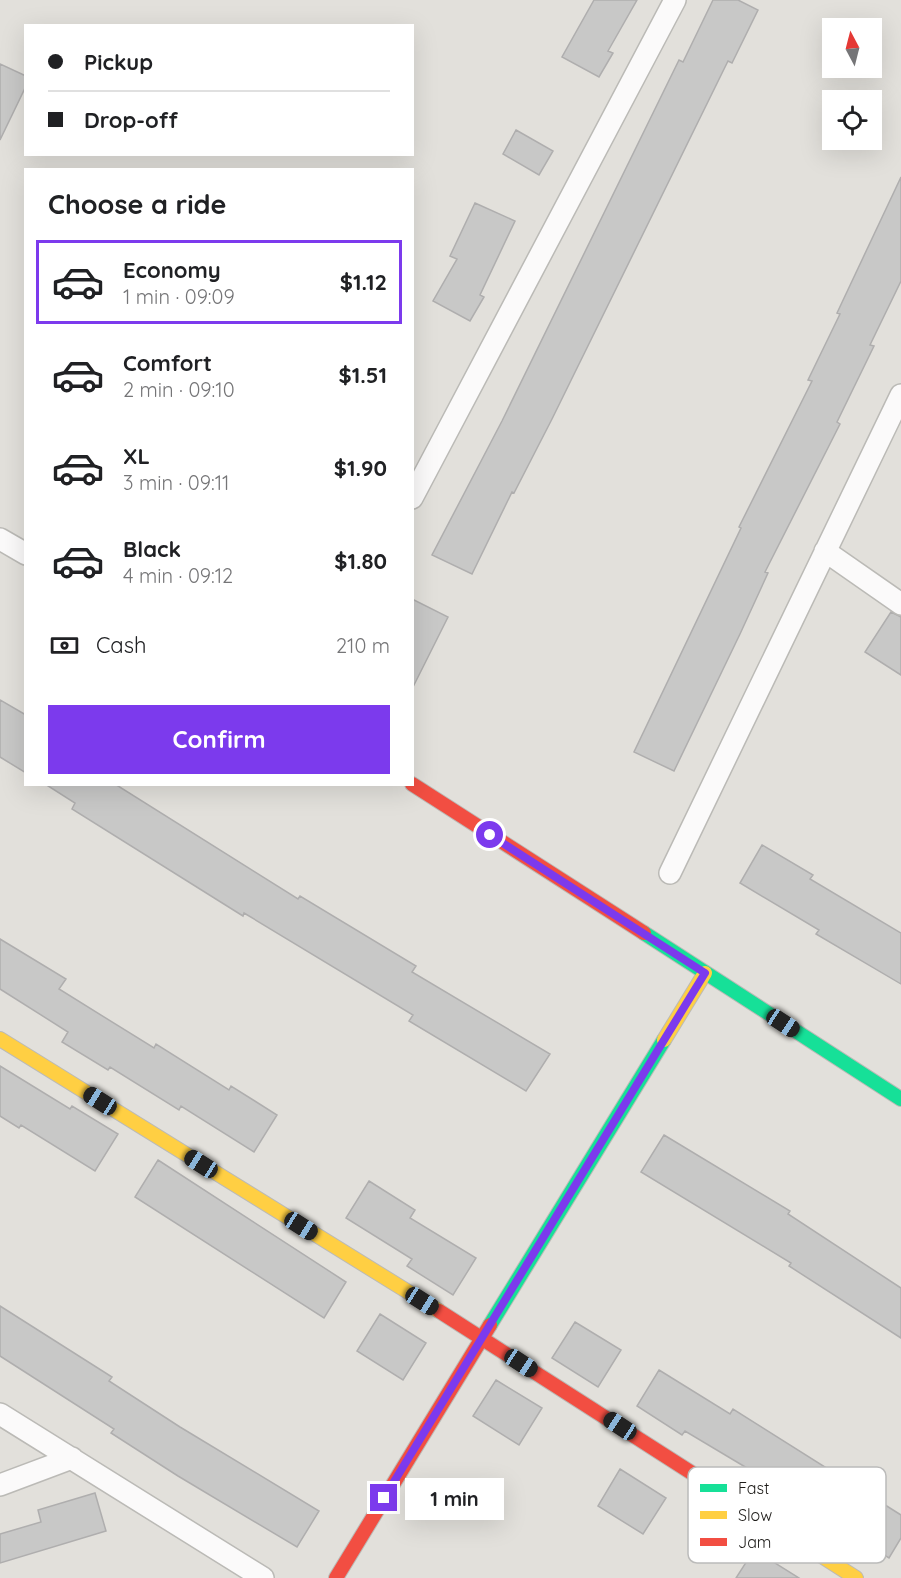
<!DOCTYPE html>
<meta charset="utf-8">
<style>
:root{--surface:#fff;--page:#f6f6f6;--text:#202124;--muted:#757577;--line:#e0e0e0;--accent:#7c3aed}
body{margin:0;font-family:Quicksand,sans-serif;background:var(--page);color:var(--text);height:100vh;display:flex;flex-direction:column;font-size:22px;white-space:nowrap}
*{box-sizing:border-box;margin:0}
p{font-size:20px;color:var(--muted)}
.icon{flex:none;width:33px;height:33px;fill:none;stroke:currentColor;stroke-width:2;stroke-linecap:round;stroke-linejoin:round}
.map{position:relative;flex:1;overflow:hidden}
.panel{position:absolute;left:24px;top:168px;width:390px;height:618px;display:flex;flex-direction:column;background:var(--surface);border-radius:0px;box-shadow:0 6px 24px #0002}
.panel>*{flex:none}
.top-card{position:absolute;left:24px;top:24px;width:390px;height:132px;border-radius:0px;box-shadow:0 6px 24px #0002;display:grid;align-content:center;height:132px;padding:0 24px;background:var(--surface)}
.needle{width:39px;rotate:353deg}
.controls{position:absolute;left:822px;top:18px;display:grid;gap:12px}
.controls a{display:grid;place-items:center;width:60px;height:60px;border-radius:0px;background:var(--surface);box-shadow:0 6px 24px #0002;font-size:30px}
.end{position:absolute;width:27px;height:27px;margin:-14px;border:8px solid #7c3aed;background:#fff;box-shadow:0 0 0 3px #fff}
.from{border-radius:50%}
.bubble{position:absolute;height:42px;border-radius:0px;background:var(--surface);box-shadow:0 6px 24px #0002;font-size:20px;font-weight:800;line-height:42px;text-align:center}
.car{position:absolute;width:18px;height:36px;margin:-18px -9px;border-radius:8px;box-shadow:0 0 4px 2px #0007;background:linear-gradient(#222 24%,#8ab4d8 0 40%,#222 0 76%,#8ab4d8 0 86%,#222 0)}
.top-card b{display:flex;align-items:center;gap:21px;height:57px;font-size:22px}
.top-card b+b{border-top:2px solid var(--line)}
.top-card i{width:15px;height:15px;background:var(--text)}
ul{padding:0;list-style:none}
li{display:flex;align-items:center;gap:18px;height:84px;margin:0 12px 9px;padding:0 12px;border:3px solid transparent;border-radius:0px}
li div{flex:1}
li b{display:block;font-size:22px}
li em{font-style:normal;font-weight:800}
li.selected{border-color:var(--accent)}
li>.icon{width:54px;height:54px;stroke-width:1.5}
h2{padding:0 24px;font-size:27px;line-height:72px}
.pay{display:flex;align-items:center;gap:15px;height:66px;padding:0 24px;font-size:22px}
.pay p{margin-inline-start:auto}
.button{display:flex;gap:12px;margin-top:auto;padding:12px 24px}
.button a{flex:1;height:69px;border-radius:0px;background:var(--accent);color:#fff;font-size:24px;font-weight:800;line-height:69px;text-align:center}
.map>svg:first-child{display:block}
.building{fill:#c8c8c7;stroke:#afaeae;stroke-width:1.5}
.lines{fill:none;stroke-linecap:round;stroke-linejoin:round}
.street-casing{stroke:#bbbab6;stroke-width:24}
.fast-casing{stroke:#bbbab6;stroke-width:16}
.slow-casing{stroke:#bbbab6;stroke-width:16}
.jam-casing{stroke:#bbbab6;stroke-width:16}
.street{stroke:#fbfafa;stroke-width:21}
.fast{stroke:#16e098;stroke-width:14}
.slow{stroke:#ffcf43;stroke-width:14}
.jam{stroke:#f24e42;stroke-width:14}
.route{stroke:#7c3aed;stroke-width:8}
.key{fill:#fff;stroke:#bbbbba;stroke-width:1.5}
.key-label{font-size:16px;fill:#1d1b18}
</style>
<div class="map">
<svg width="901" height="1578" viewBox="0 0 901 1578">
<rect width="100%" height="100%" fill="#e2e0db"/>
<!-- building -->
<path class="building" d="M 594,0 L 637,0 L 608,51 L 613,53 L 599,77 L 562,57 Z
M 713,0 L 738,0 L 758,10 L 732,63 L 728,61 L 552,419 L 514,493 L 512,492 L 472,574 L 432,555 L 502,421 L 679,60 L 683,62 Z
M 0,64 L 26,76 L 26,86 L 0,140 Z
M 516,130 L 553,151 L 539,175 L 503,154 Z
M 901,177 L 901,281 L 870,345 L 874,346 L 837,422 L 840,424 L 765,572 L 768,573 L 740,634 L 674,771 L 634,752 L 741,528 L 739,527 L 812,381 L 808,380 L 840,314 L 837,313 Z
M 475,203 L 515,221 L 480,295 L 484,297 L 470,321 L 433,301 L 457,259 L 450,256 Z
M 412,599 L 448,617 L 412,689 Z
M 891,612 L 901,617 L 901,675 L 865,652 Z
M 0,700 L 26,715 L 26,773 L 0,757 Z
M 45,784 L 115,784 L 298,899 L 300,896 L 416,966 L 412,972 L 550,1054 L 526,1091 L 409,1021 L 413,1015 L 244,913 L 243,916 L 72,809 L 75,803 Z
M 762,845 L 813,875 L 810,879 L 901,933 L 901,984 L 816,934 L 819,930 L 740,883 Z
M 0,939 L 66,979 L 59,989 L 154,1048 L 156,1044 L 229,1090 L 231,1086 L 277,1115 L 254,1152 L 181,1106 L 179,1110 L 110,1067 L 108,1070 L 62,1042 L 68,1032 L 0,989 Z
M 0,1066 L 70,1109 L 72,1106 L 118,1134 L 95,1171 L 21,1125 L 19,1128 L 0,1116 Z
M 664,1135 L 790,1211 L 788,1214 L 901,1288 L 901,1338 L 789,1266 L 791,1263 L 641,1172 Z
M 158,1160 L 346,1282 L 324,1318 L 135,1197 Z
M 369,1181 L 415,1210 L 410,1218 L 476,1258 L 453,1295 L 407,1266 L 412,1259 L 346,1218 Z
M 0,1306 L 112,1377 L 109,1381 L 180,1427 L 319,1511 L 297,1547 L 178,1476 L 111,1433 L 114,1429 L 0,1356 Z
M 380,1314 L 426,1343 L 403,1380 L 357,1351 Z
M 575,1322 L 621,1350 L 598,1387 L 552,1358 Z
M 659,1370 L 730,1414 L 733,1409 L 901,1515 L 901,1538 L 889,1558 L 757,1474 L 685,1431 L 682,1435 L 637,1406 Z
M 496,1380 L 542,1408 L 519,1445 L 473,1416 Z
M 620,1469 L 666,1498 L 643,1534 L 598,1506 Z
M 95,1493 L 106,1531 L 0,1563 L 0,1534 L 41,1522 L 38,1510 Z
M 754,1550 L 799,1578 L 736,1578 Z"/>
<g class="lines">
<!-- street casing -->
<g class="street-casing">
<path id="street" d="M 412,498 L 675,0
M 0,539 L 26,554
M 825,551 L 901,604
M 670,873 L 901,395
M 0,1414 L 263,1578
M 0,1485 L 72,1458"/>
</g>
<!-- fast casing -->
<g class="fast-casing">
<path id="fast" d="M 644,933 L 901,1099
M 490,1325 L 664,1040"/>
</g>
<!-- slow casing -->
<g class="slow-casing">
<path id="slow" d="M 0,1039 L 439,1311
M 664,1040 L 705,973
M 695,1475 L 856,1578"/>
</g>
<!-- jam casing -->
<g class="jam-casing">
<path id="jam" d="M 412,784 L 644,933
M 439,1311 L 695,1475
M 336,1578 L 490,1325"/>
</g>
<!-- street -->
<use href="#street" class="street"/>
<!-- fast -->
<use href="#fast" class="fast"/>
<!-- slow -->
<use href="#slow" class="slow"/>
<!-- jam -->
<use href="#jam" class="jam"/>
</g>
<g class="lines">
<!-- route -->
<path class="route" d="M 384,1498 L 705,973 L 490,835"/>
</g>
<!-- legend -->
<rect x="688" y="1467" width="198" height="96" rx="9" class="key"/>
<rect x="700" y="1484" width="27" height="8" fill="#16e098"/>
<rect x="700" y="1511" width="27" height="8" fill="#ffcf43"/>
<rect x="700" y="1538" width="27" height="8" fill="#f24e42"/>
<g class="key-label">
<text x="738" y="1494">Fast</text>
<text x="738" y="1521">Slow</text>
<text x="738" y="1548">Jam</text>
</g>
</svg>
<div class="controls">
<a><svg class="needle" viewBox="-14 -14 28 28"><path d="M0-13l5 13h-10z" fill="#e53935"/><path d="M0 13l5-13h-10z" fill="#757577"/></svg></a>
<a><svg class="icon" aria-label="locate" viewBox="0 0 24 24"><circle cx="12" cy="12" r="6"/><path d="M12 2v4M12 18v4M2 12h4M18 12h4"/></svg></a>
</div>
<i class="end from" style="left:490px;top:835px"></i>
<i class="end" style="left:384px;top:1498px"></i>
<div class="bubble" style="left:405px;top:1478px;width:99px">1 min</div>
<i class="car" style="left:783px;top:1023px;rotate:123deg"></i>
<i class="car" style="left:100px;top:1101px;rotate:302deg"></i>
<i class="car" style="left:201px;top:1164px;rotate:302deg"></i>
<i class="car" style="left:301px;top:1226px;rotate:122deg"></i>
<i class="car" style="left:422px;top:1301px;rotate:122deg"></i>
<i class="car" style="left:521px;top:1363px;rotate:123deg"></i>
<i class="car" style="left:620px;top:1426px;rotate:303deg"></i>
<div class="top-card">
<b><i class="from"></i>Pickup</b>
<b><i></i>Drop-off</b>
</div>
<section class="panel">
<h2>Choose a ride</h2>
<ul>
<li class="selected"><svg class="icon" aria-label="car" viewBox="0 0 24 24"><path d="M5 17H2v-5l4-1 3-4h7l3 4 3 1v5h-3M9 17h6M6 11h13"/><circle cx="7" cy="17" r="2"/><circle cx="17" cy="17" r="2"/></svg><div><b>Economy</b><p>1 min · 09:09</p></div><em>$1.12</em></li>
<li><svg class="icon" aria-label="car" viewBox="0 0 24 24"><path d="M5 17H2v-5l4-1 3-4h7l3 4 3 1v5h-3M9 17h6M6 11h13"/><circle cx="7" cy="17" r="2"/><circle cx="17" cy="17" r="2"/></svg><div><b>Comfort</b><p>2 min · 09:10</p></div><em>$1.51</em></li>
<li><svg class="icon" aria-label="car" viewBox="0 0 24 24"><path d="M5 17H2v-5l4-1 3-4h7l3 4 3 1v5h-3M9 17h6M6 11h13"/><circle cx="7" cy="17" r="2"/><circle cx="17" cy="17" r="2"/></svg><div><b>XL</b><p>3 min · 09:11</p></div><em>$1.90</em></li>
<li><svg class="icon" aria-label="car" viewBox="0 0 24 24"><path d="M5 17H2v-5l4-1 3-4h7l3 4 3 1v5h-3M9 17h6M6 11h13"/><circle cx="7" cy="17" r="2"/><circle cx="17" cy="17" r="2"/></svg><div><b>Black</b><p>4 min · 09:12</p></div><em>$1.80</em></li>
</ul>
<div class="pay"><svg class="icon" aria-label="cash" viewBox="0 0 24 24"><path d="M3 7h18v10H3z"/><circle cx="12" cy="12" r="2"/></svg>Cash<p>210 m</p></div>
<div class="button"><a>Confirm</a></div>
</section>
</div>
